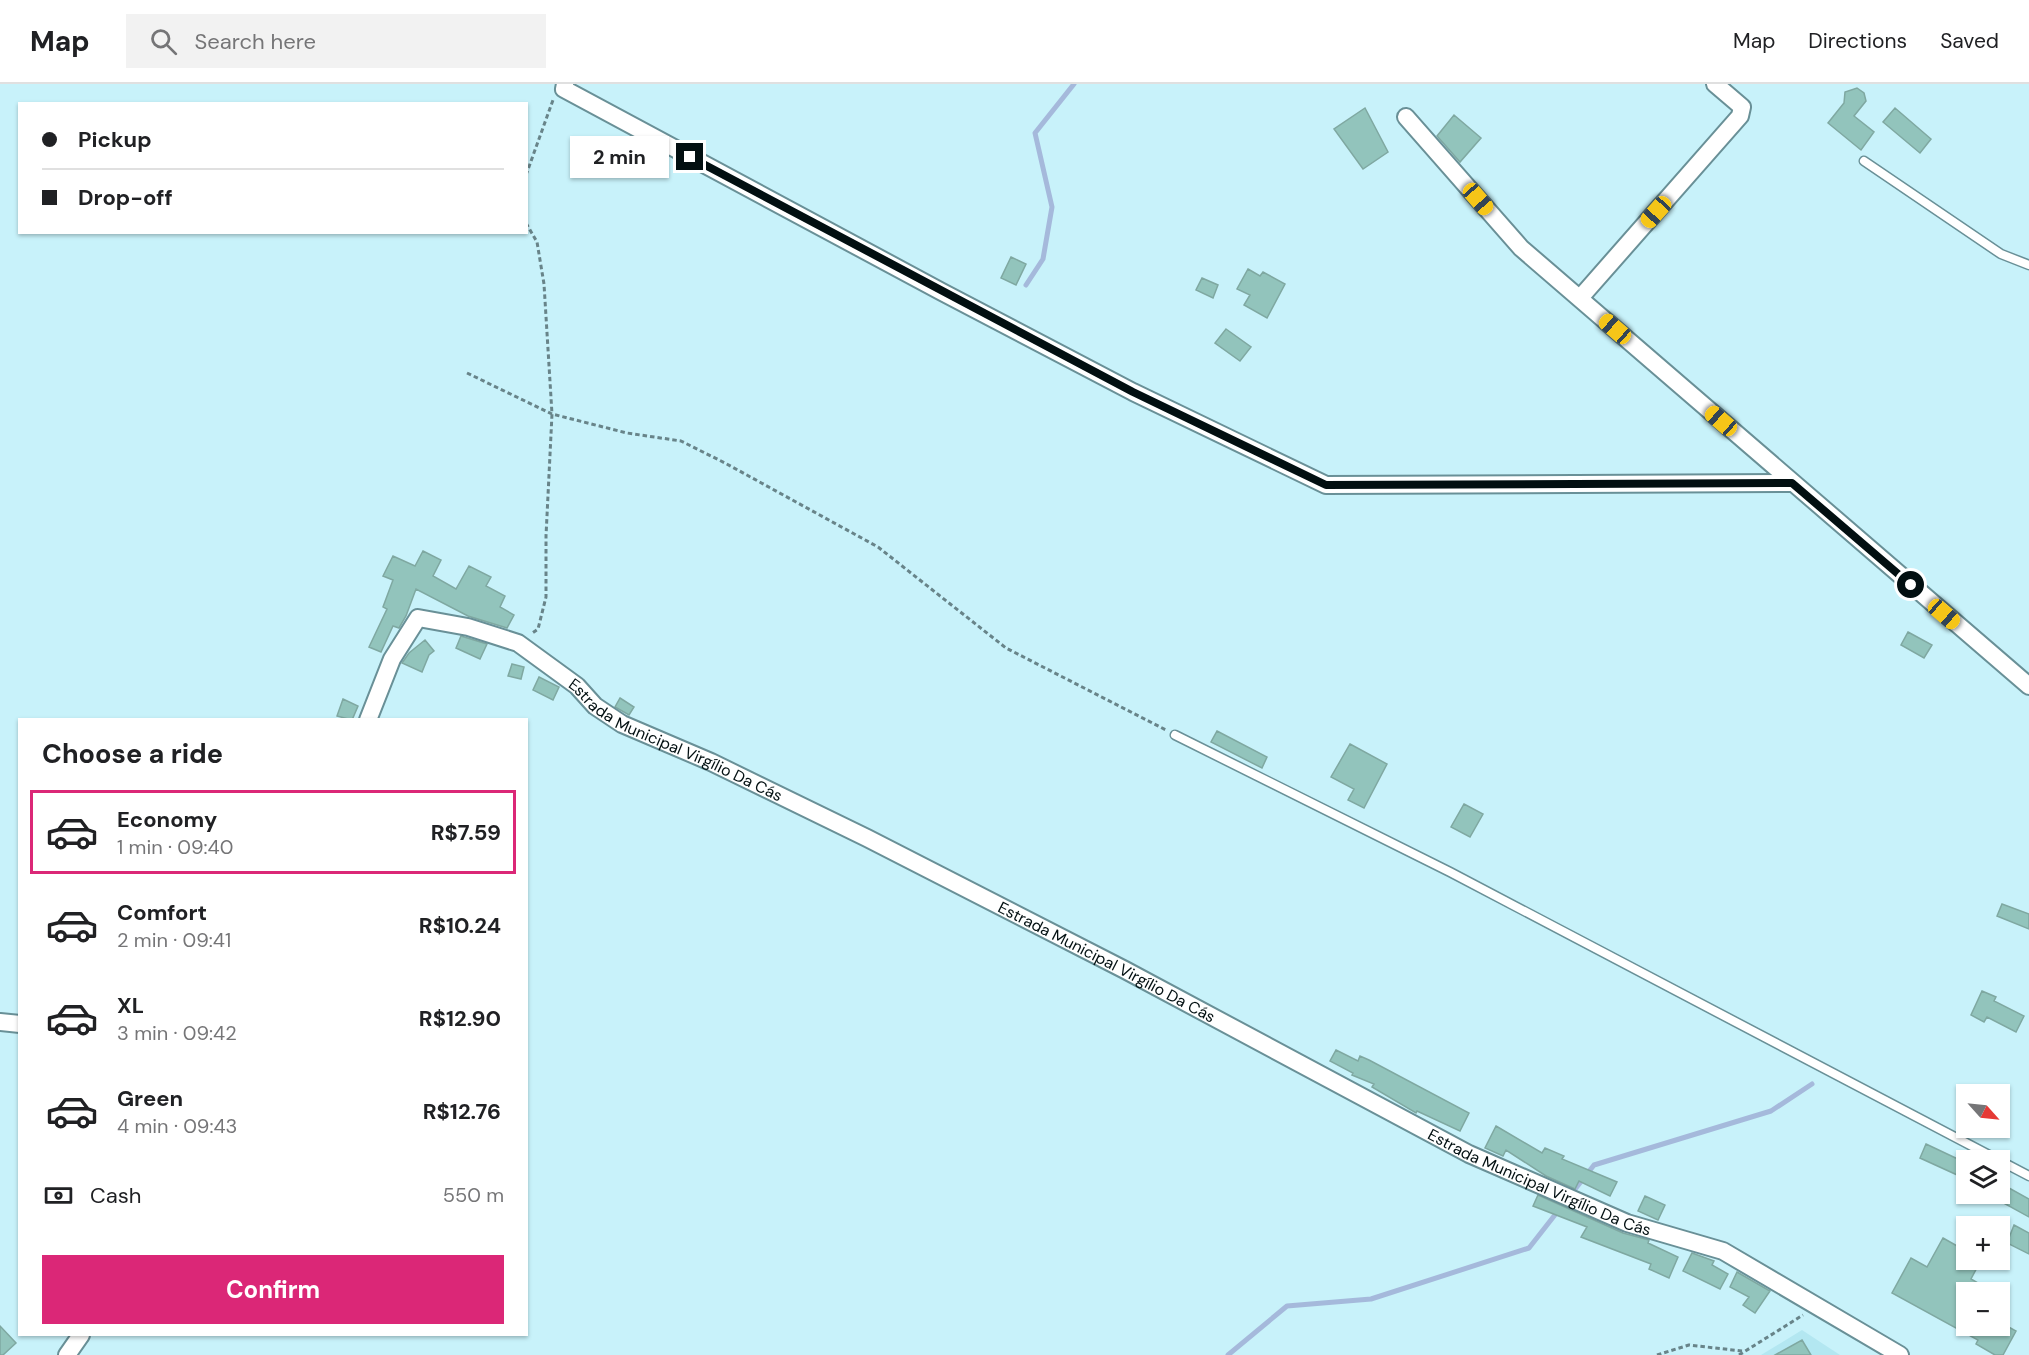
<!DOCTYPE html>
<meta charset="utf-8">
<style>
:root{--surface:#fff;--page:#f2f2f2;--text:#202124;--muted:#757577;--line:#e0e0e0;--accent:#db2777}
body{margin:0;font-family:"DM Sans",sans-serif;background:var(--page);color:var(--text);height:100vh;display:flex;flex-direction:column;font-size:22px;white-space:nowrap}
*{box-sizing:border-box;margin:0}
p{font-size:20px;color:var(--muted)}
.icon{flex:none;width:33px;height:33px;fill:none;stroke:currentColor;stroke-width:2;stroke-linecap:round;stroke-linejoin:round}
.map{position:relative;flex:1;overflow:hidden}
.drawer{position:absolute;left:18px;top:634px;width:510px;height:618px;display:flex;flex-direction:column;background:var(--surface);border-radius:0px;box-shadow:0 2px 4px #0004}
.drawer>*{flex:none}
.top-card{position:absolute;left:18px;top:18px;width:510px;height:132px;border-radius:0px;box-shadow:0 2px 4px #0004;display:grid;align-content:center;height:132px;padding:0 24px;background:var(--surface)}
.needle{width:39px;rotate:117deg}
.fabs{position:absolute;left:1956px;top:1000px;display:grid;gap:12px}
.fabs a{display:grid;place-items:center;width:54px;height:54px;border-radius:0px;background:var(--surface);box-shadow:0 2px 4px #0004;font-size:30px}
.end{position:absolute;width:27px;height:27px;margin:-14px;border:8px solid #020f11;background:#fff;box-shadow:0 0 0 3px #fff}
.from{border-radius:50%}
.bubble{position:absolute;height:42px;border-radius:0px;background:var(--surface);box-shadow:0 2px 4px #0004;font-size:20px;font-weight:700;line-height:42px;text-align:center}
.car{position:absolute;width:18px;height:36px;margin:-18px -9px;border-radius:8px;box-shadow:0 0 4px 2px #0007;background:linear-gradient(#f5c518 24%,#345 0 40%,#f5c518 0 76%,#345 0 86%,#f5c518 0)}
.top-card b{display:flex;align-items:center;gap:21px;height:57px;font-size:22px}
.top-card b+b{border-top:2px solid var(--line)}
.top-card i{width:15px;height:15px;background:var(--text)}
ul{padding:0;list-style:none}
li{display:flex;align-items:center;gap:18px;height:84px;margin:0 12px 9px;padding:0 12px;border:3px solid transparent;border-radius:0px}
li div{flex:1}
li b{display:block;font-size:22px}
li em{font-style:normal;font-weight:700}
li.active{border-color:var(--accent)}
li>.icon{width:54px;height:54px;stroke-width:1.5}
h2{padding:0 24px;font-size:27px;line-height:72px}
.pay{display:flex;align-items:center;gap:15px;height:66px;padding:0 24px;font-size:22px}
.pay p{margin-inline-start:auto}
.primary-button{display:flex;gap:12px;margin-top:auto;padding:12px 24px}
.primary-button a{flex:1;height:69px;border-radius:0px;background:var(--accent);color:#fff;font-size:24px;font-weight:700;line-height:69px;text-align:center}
header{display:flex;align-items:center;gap:36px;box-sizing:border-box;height:84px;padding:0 30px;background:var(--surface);border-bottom:2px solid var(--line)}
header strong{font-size:28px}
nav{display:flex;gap:33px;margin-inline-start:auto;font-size:21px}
.search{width:420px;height:54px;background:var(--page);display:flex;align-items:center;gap:15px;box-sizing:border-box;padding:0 21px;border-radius:0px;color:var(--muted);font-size:22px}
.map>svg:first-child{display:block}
.built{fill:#b3e7f1}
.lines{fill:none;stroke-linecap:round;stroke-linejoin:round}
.stream{stroke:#a5b9db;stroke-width:5}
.building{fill:#92c4bc;stroke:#7fa8a1;stroke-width:1.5}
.service-casing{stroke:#699097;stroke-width:11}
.minor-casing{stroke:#699097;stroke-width:20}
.path{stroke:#688489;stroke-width:3;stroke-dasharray:4.5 3;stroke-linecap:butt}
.service{stroke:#fff;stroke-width:8}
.minor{stroke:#fff;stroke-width:16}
.route{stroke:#020f11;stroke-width:8}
.labels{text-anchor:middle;stroke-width:6;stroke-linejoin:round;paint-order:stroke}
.street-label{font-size:16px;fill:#020f11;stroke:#c8f2fa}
</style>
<header>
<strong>Map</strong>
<div class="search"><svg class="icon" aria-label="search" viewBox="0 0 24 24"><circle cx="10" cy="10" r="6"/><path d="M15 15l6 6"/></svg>Search here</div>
<nav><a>Map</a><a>Directions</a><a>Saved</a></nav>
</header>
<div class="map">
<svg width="2029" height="1271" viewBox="0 0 2029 1271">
<rect width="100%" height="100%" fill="#c8f2fa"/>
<!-- built -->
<path class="built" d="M 1802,1246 L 1840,1271 L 1761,1271 Z"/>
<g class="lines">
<!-- stream -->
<path class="stream" d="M 1026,201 L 1043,175 L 1052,123 L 1035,49 L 1074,0
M 1228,1271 L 1287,1222 L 1371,1215 L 1529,1164 L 1594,1081 L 1771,1027 L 1812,1000"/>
</g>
<!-- building -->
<path class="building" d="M 1857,4 L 1864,9 L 1866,17 L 1854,32 L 1874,48 L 1861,66 L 1828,39 L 1844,19 L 1845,8 Z
M 1365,24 L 1388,68 L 1363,85 L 1334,45 Z
M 1895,24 L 1931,55 L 1920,69 L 1883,38 Z
M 1454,31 L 1481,54 L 1460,78 L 1437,52 Z
M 1011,173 L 1026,180 L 1016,201 L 1001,194 Z
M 1248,185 L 1260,192 L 1263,188 L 1285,200 L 1267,234 L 1244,221 L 1250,211 L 1237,205 Z
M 1202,194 L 1218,201 L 1213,214 L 1196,206 Z
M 1226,245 L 1251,263 L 1240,277 L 1215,259 Z
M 423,467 L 441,476 L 433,492 L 456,505 L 469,482 L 491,493 L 486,502 L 505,512 L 500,523 L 514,531 L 507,544 L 468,532 L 416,505 L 406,532 L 399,544 L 393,542 L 381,568 L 369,563 L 387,525 L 383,523 L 393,496 L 383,492 L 393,472 L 415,482 Z
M 1908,548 L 1932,561 L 1924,574 L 1901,561 Z
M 461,552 L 487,560 L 480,575 L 456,564 Z
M 425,556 L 434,567 L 429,571 L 422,588 L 402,579 L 409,569 Z
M 512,580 L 524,583 L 521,595 L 508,592 Z
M 539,593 L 559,603 L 553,616 L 533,606 Z
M 620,614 L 634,623 L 629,631 L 615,623 Z
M 343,615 L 358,622 L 352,636 L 337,632 Z
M 1217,647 L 1267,673 L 1262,684 L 1211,658 Z
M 1350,660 L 1387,680 L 1364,724 L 1348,716 L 1354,705 L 1331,693 Z
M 1464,720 L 1483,730 L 1470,753 L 1451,743 Z
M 2002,820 L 2029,830 L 2029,845 L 1997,832 Z
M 1982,907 L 1996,913 L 1994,917 L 2024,932 L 2016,948 L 1987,933 L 1984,938 L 1971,931 Z
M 1336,966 L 1358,977 L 1360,972 L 1369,976 L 1469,1029 L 1460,1047 L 1417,1027 L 1416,1029 L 1372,1003 L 1374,1000 L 1352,991 L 1353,989 L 1330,977 Z
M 1496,1042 L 1542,1069 L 1545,1064 L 1564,1072 L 1562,1075 L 1617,1098 L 1610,1112 L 1579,1097 L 1575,1105 L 1546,1092 L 1506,1066 L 1503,1072 L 1485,1064 Z
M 1926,1060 L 1962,1077 L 1958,1077 L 1966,1081 L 1966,1095 L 1920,1074 Z
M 2000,1099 L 2029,1115 L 2029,1133 L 2000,1117 Z
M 1538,1111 L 1623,1149 L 1649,1156 L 1648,1159 L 1678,1173 L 1669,1194 L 1649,1185 L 1651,1180 L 1581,1153 L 1587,1143 L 1533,1122 Z
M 1645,1112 L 1665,1121 L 1658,1136 L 1638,1127 Z
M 2014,1141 L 2029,1149 L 2029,1170 L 2007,1159 Z
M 1943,1154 L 1966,1167 L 1966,1176 L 1981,1176 L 1971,1195 L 1995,1209 L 1966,1209 L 1966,1242 L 2007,1242 L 2016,1247 L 2003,1271 L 1995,1271 L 1976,1260 L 1978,1256 L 1892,1209 L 1911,1174 L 1927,1183 Z
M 1692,1169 L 1714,1177 L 1712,1181 L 1728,1190 L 1720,1205 L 1683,1187 Z
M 1737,1188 L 1770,1207 L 1755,1229 L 1743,1221 L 1749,1213 L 1730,1203 Z
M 0,1242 L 16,1259 L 3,1271 L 0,1271 Z
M 1802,1256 L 1811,1271 L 1775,1271 Z"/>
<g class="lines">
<!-- service casing -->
<g class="service-casing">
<path id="service" d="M 1864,77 L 2001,170 L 2029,181
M 1175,651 L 1450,788 L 2029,1092"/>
</g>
<!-- minor casing -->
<g class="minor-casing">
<g id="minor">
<path d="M 565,0 L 564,5 L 942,208 L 1133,308 L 1326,401 L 1792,399"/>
<path d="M 1406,33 L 1521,164 L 2029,602"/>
<path d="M 1580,214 L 1740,32 L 1742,23 L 1715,0"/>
<path id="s1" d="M 368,636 L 392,575 L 418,534 L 468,543 L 518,559 L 577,602 L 595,622 L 622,640 L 711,678 L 867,754 L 1125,886 L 1469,1070 L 1627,1139 L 1723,1167 L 1900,1271"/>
<path d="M 0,938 L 20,940"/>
<path d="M 67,1271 L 81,1251"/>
</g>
</g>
<!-- path -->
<path class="path" d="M 526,91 L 553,16
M 526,139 L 537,158 L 544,200 L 552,330 L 546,452 L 546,513 L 538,545 L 531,550
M 467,289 L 552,330 L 627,349 L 681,357 L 725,379 L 878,463 L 1006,564 L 1166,646
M 1657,1271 L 1689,1261 L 1742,1267
M 1739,1271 L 1803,1231"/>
<!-- service -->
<use href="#service" class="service"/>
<!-- minor -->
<use href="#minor" class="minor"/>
</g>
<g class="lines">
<!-- route -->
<path class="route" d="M 690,73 L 1133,308 L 1326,401 L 1792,399 L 1911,501"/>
</g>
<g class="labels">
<!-- street labels -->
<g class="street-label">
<text dy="6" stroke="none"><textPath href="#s1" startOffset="404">Estrada Municipal Virgílio Da Cás</textPath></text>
<text dy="6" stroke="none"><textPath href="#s1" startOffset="890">Estrada Municipal Virgílio Da Cás</textPath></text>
<text dy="6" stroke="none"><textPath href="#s1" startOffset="1376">Estrada Municipal Virgílio Da Cás</textPath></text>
</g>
</g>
</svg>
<div class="fabs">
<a><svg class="needle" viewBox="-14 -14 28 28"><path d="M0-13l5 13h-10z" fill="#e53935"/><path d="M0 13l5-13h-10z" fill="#757577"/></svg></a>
<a><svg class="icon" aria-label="layers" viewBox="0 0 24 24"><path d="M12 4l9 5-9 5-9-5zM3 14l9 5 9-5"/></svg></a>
<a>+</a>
<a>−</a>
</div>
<i class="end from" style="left:1911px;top:501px"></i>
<i class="end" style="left:690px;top:73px"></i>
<div class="bubble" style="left:570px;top:52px;width:99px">2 min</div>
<i class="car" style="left:1478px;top:115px;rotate:139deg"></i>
<i class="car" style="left:1656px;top:128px;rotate:222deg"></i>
<i class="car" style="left:1615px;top:245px;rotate:311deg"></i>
<i class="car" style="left:1721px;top:337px;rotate:311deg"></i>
<i class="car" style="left:1944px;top:530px;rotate:131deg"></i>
<div class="top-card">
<b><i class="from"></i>Pickup</b>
<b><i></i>Drop-off</b>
</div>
<section class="drawer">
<h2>Choose a ride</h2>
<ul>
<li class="active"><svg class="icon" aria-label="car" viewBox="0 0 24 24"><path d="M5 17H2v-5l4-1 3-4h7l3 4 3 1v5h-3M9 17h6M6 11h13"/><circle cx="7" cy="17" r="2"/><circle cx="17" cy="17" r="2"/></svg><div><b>Economy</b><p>1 min · 09:40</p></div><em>R$7.59</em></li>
<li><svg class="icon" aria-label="car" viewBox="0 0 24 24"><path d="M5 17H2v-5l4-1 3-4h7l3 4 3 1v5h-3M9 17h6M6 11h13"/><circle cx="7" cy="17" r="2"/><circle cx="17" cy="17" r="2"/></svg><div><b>Comfort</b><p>2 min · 09:41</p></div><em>R$10.24</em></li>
<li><svg class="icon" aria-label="car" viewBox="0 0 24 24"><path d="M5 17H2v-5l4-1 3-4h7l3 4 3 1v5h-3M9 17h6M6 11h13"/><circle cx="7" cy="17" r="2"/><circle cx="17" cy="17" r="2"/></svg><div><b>XL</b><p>3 min · 09:42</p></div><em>R$12.90</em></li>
<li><svg class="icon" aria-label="car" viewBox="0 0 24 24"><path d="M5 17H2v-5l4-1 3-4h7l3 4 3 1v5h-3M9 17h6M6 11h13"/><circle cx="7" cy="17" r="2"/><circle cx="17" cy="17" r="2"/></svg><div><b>Green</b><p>4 min · 09:43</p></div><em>R$12.76</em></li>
</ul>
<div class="pay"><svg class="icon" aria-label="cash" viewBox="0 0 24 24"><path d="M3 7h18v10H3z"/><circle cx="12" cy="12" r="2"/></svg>Cash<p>550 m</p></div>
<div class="primary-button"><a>Confirm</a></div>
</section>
</div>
